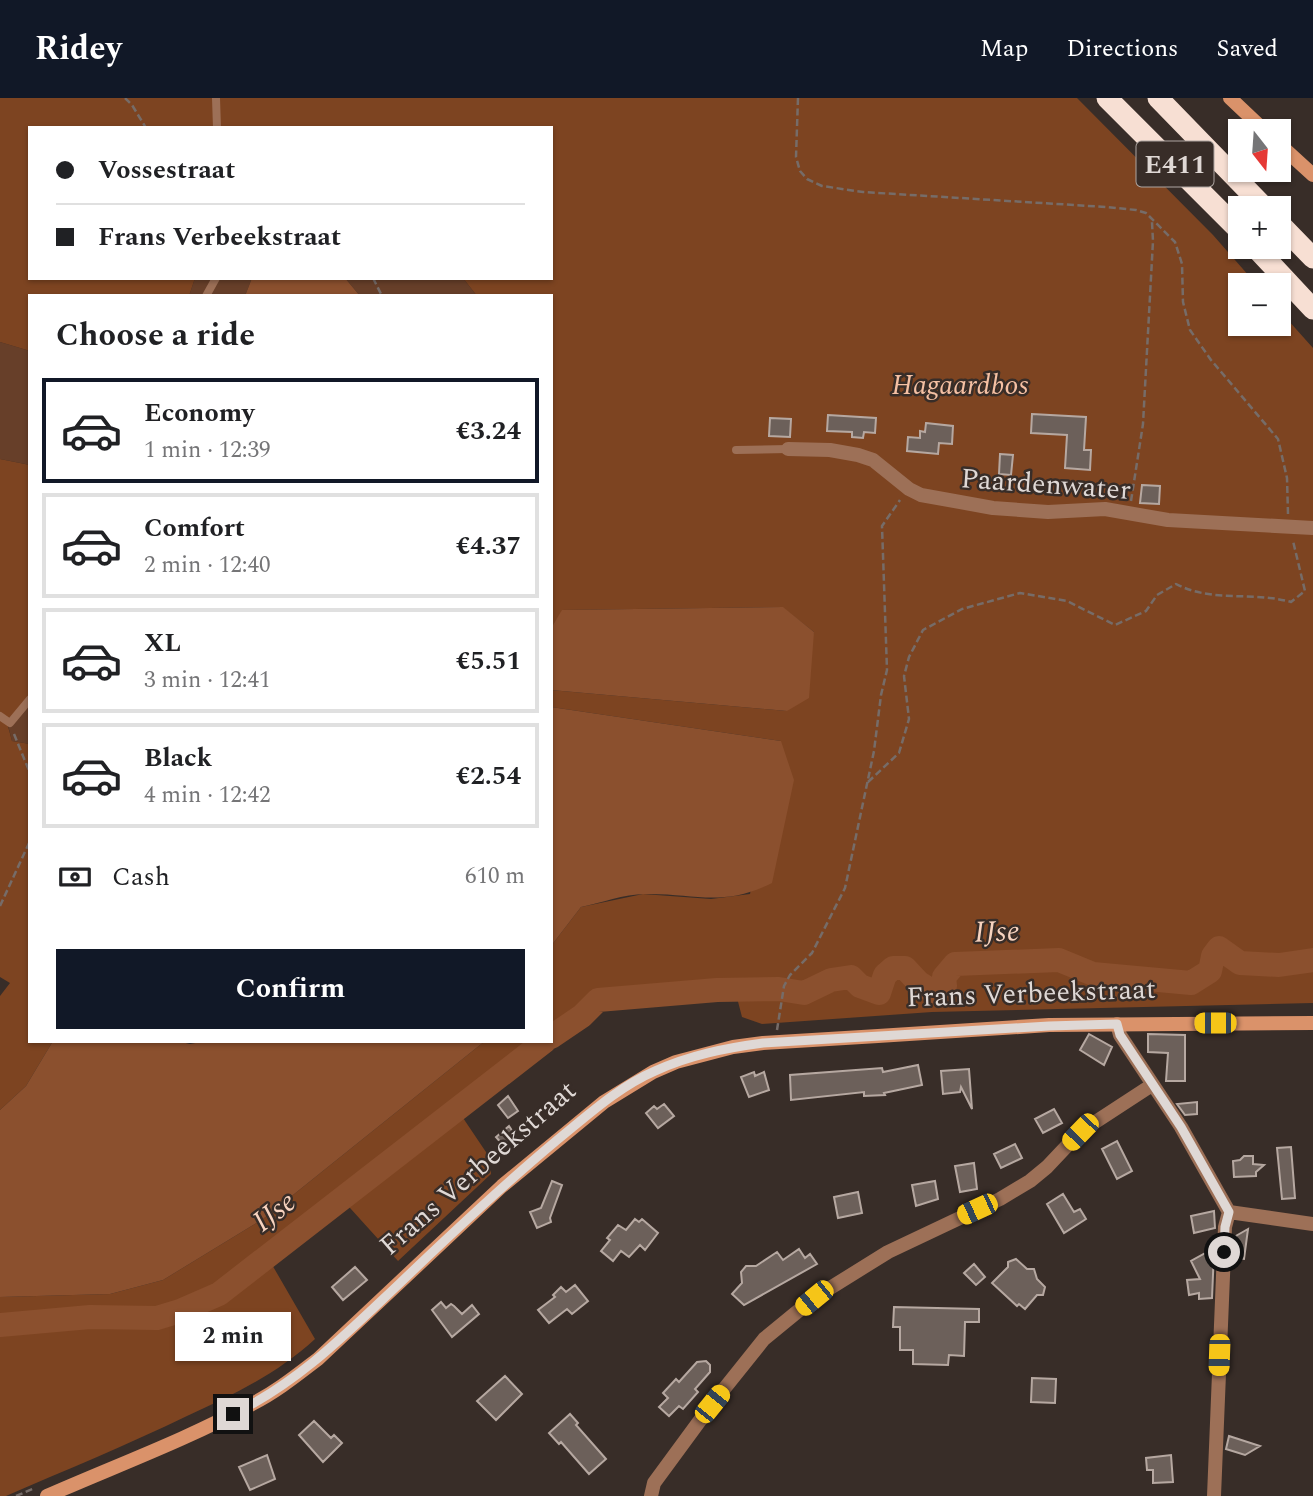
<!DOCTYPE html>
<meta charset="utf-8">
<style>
:root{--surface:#fff;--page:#f6f6f6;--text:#202124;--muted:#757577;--line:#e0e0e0;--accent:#111827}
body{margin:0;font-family:Spectral,serif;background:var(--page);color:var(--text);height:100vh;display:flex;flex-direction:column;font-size:26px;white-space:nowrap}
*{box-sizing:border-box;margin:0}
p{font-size:23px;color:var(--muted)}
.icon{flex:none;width:38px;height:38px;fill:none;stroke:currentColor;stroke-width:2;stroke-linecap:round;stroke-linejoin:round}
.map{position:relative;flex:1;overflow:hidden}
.sheet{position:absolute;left:28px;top:196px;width:525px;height:749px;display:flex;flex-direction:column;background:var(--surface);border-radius:0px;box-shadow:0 2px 5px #0004}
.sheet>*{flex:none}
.hud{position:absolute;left:28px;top:28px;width:525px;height:154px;border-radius:0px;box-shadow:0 2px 5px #0004;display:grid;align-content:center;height:154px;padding:0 28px;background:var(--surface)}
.needle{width:46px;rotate:163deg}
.controls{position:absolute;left:1228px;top:21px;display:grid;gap:14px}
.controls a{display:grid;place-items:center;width:63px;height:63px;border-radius:0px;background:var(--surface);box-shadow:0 2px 5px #0004;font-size:35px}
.end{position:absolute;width:32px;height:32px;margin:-16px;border:9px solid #dfd8d5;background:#111;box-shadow:0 0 0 4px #111}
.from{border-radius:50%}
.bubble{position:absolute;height:49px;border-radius:0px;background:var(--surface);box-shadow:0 2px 5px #0004;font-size:23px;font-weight:700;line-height:49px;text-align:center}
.car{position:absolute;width:21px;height:42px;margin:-21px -10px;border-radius:9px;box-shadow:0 0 5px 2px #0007;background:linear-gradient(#f5c518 24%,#345 0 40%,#f5c518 0 76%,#345 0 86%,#f5c518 0)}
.hud b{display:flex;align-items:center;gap:24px;height:66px;font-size:26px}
.hud b+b{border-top:2px solid var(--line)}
.hud i{width:18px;height:18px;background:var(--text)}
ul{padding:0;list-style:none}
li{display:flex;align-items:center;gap:21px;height:105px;margin:0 14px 10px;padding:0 14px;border:4px solid var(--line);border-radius:0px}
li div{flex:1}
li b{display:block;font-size:26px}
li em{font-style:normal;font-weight:700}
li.active{border-color:var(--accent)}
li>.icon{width:63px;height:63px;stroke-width:1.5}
h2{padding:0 28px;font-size:32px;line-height:84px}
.pay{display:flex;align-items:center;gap:18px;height:77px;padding:0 28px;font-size:26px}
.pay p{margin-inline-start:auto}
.cta{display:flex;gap:14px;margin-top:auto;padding:14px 28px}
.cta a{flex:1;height:80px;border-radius:0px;background:var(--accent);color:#fff;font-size:28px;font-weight:700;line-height:80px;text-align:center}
header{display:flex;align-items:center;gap:42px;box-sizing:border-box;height:98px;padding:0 35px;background:var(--accent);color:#fff}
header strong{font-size:33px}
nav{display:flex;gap:38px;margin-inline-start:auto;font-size:24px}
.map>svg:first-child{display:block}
.green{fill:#673f29}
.forest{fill:#7d4421}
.water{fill:#8b502e}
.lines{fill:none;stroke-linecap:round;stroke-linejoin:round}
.river{stroke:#8b502e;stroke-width:24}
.building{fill:#6c605a;stroke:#b6a8a1;stroke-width:2}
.path{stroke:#766c68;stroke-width:2.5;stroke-dasharray:7 3.5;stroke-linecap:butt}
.lane{stroke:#9d7057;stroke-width:8}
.street{stroke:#9d7057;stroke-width:14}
.secondary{stroke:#da926a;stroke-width:14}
.highway{stroke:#f7dfd3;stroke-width:21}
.route{stroke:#dfd8d5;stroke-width:9}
.labels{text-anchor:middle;stroke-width:5;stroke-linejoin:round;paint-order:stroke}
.shield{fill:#382d28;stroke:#ada5a1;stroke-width:2}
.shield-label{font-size:26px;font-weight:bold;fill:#dfd8d5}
.park-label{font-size:28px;font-style:italic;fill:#f5c0a3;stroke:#382d28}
.street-label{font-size:28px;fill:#dfd8d5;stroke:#382d28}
.water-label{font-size:30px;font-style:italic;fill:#f7d3bf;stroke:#382d28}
</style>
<header>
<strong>Ridey</strong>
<nav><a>Map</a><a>Directions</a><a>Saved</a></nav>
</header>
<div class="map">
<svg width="1313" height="1398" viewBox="0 0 1313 1398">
<rect width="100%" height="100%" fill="#382d28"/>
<!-- green -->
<path class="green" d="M 195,180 L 252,180 L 245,198 L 189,198 Z
M 345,180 L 463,180 L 477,198 L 360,198 Z
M 0,244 L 30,253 L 30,367 L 0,361 Z
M 30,608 L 30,646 L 12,643 L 6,620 Z"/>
<!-- forest -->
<path class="forest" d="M 0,0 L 1077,0 L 1213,137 L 1257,187 L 1241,187 L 1241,226 L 1279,226 L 1279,212 L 1313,250 L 1313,905 L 932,914 L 762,926 L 742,919 L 735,892 L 717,892 L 598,902 L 582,918 L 551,939 L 551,848 L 581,809 L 643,796 L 711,801 L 750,796 L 781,643 L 551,609 L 551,592 L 787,613 L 814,534 L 782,509 L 563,512 L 551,530 L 551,198 L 477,198 L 463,180 L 551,180 L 551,30 L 30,30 L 30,180 L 195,180 L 189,198 L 30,198 L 30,253 L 0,244 Z
M 0,361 L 30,367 L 30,608 L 6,621 L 12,643 L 30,646 L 30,943 L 53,943 L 26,988 L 0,1012 L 0,898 L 10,885 L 0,879 Z
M 485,943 L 545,943 L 457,1011 L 490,1060 L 491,1076 L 398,1163 L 341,1100 L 267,1158 L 315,1241 C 277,1276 233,1297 187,1318 C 127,1347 66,1372 6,1398 L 0,1398 L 0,1199 L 110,1196 L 163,1182 L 263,1121 Z"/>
<!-- water -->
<path class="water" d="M 252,180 L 345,180 L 360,198 L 245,198 Z
M 783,509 L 814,534 L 809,600 L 787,613 L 551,592 L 551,530 L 562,512 Z
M 551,609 L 781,643 L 794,682 L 772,785 C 721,810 695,795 645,796 C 624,796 601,805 581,809 L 551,848 Z
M 53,943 L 177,943 L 190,946 L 206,943 L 485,943 L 263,1121 L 163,1182 L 110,1196 L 0,1199 L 0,1012 L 26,988 Z"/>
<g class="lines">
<!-- river -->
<path class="river" d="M 551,939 L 582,918 L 598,902 L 717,892 L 779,891 L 804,895 L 831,882 L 851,879 L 860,888 L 879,895 L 885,877 L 893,870 L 905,870 L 918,884 L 932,893 L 945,888 L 944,879 L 955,866 L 1059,862 L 1093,876 L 1191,885 L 1210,873 L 1213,858 L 1219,850 L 1240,865 L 1279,867 L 1313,862
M 0,1227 L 90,1219 L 157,1220 L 180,1213 L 219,1196 L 545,943"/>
</g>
<!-- building -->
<path class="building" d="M 1032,316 L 1086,319 L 1084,352 L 1091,352 L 1090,372 L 1065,370 L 1067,337 L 1031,335 Z
M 828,317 L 876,320 L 875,335 L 864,334 L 863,340 L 852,339 L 852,334 L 827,333 Z
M 770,320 L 791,321 L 790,339 L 769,338 Z
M 926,325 L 953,328 L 952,346 L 939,345 L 938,356 L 907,353 L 908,339 L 920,340 L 920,333 L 925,334 Z
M 1000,356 L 1013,357 L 1011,377 L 999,376 Z
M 1142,387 L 1160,388 L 1159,406 L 1140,405 Z
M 1089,936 L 1112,949 L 1104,967 L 1080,952 Z
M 1148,936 L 1185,937 L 1185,983 L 1166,983 L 1168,955 L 1148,954 Z
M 918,967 L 922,987 L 884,995 L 885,997 L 864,998 L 864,994 L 791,1002 L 790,977 L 882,970 L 883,974 Z
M 969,971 L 972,1011 L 961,989 L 960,994 L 943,996 L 941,973 Z
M 754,974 L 755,978 L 764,974 L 769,992 L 749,999 L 741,979 Z
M 508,998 L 518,1013 L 508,1020 L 498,1007 Z
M 1197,1004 L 1197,1016 L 1185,1017 L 1177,1006 Z
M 664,1006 L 674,1018 L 658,1030 L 646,1015 L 654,1008 L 657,1011 Z
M 1054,1011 L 1062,1025 L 1043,1035 L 1035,1021 Z
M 509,1028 L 515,1037 L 503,1047 L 496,1039 Z
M 1117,1043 L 1132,1073 L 1117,1081 L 1102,1051 Z
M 1015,1046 L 1022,1060 L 1001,1070 L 994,1056 Z
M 1291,1049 L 1295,1100 L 1282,1101 L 1277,1050 Z
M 1244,1058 L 1253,1058 L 1253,1066 L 1264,1067 L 1256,1074 L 1256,1078 L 1234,1079 L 1233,1063 L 1240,1062 Z
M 974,1065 L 977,1091 L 960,1094 L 955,1068 Z
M 552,1083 L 562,1087 L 550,1120 L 551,1124 L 537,1130 L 530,1114 L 541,1110 Z
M 935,1083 L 938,1101 L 916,1108 L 912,1087 Z
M 858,1094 L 862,1115 L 838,1120 L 834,1099 Z
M 1063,1096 L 1074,1114 L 1080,1111 L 1086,1121 L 1064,1135 L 1047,1106 Z
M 1214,1113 L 1215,1130 L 1194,1135 L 1191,1118 Z
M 635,1121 L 639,1124 L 642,1121 L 658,1135 L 645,1152 L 640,1147 L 629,1159 L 621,1153 L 613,1163 L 601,1153 L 610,1142 L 607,1140 L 618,1127 L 626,1132 Z
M 1248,1131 L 1244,1161 L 1233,1160 L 1234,1139 Z
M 799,1151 L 805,1160 L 810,1156 L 817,1166 L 744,1207 L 732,1196 L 742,1185 L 741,1174 L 746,1168 L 756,1168 L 777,1154 L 783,1162 Z
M 1209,1153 L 1214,1153 L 1212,1200 L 1199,1201 L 1199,1195 L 1189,1197 L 1187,1182 L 1200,1181 L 1191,1163 Z
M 1016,1161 L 1027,1171 L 1034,1171 L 1037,1181 L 1045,1189 L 1043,1197 L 1037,1197 L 1025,1211 L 1019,1206 L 1017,1208 L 992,1185 L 1008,1169 L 1008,1164 Z
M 974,1166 L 985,1179 L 976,1187 L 964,1175 Z
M 355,1169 L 367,1182 L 343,1202 L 332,1189 Z
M 575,1187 L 588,1203 L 572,1216 L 567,1211 L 549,1225 L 538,1212 L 555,1199 L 553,1197 L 561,1189 L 566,1194 Z
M 441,1204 L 446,1210 L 451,1206 L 454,1208 L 462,1216 L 472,1207 L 479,1216 L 452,1239 L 432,1212 Z
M 894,1209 L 979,1211 L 979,1224 L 965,1224 L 964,1258 L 949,1257 L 948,1267 L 913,1266 L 913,1252 L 900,1252 L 900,1229 L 893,1229 Z
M 706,1263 L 710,1267 L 710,1274 L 695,1291 L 698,1294 L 683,1311 L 679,1308 L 669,1318 L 659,1309 L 668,1300 L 663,1295 L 676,1281 L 679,1284 L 697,1264 Z
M 505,1278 L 522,1296 L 496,1322 L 477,1303 Z
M 1032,1280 L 1056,1281 L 1055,1305 L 1031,1304 Z
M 570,1316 L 578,1325 L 576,1327 L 606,1361 L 589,1376 L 561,1344 L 559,1346 L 549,1335 Z
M 314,1323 L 331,1340 L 334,1337 L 342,1345 L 323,1364 L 299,1337 Z
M 1229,1338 L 1260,1348 L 1245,1357 L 1226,1351 Z
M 267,1357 L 275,1381 L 250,1392 L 239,1369 Z
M 1171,1357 L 1173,1384 L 1153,1385 L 1153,1372 L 1147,1372 L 1146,1360 Z"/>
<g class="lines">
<!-- path -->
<path class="path" d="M 125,0 L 132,7 L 146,30
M 798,0 L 796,59 L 800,73 L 807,81 L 822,88 L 863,94 L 1106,109 L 1136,112 L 1146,115 L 1175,144 L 1182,166 L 1183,204 L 1190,232 L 1211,262 L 1278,341 L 1287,380 L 1288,416
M 373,180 L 382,198
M 1131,403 L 1143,326 L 1153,143 L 1152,124
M 14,636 L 30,675
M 868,684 L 899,655 L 909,621 L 904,578 L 909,559 L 923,532 L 962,511 L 1020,495 L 1067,503 L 1115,527 L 1146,513 L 1157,497 L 1176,486 C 1212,505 1252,493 1291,504 L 1305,493 L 1293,443
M 0,808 L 30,743
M 777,932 L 784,888 L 790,877 L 812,855 L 845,790 L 874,653 L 881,597 L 887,572 L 882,428 L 900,402
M 16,1398 L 35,1390"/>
<!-- lane -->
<path class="lane" d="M 216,0 L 217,30
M 206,198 L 216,180
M 736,352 L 788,351
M 0,618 L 10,625 L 30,601"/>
<!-- street -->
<path class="street" d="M 788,351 L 830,352 L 858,357 L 873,362 L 909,391 L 921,397 L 993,410 L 1048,414 L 1105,411 L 1168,422 L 1313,430
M 1117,926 L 1120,937 L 1181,1029 L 1229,1114 L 1313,1126
M 651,1398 L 654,1385 L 712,1306 L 764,1241 L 814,1200 L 888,1154 L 1000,1101 L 1030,1083 L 1047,1069 L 1080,1034 L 1152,987
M 1214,1398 L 1225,1129 L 1229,1114"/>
<!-- secondary -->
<path class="secondary" d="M 1230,0 L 1265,33
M 1279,46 L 1313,77
M 47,1398 C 115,1368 186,1342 252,1306 C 276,1294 297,1277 318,1261 L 502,1088 L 604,1004 L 653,974 L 676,964 L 733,949 L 763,945 L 878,938 L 1049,927 L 1313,925"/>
<!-- highway -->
<path class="highway" d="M 1107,0 L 1241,134
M 1158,0 L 1265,110
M 1279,125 L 1313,160
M 1255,149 L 1313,211"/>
</g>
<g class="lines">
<!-- route -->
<path class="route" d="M 233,1316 C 298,1285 347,1235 399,1186 C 450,1137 502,1088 556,1043 C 587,1018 618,989 655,973 C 690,957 726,950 763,945 L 1049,928 L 1117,926 L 1120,937 L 1181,1029 L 1229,1114 L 1225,1129 L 1224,1154"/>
</g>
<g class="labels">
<!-- shield labels -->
<rect class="shield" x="1136.5" y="43.5" width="77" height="45" rx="5"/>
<g class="shield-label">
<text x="1175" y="75">E411</text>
</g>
<!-- park labels -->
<g class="park-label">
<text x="960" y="296">Hagaardbos</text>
</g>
<!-- street labels -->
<g class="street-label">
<text transform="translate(1046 385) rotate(4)" y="10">Paardenwater</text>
<text transform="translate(1031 894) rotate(-2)" y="10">Frans Verbeekstraat</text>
<text transform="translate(477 1069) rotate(-41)" y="10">Frans Verbeekstraat</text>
</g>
<!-- water labels -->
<g class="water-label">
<text transform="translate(997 833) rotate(-2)" y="10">IJse</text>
<text transform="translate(274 1113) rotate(-38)" y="10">IJse</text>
</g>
</g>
</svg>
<div class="controls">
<a><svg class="needle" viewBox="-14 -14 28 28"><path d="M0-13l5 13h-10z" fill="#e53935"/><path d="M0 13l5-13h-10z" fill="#757577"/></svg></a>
<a>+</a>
<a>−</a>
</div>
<i class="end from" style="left:1224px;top:1154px"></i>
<i class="end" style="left:233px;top:1316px"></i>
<div class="bubble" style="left:175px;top:1214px;width:116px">2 min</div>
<i class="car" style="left:1215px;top:925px;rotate:270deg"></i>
<i class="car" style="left:1080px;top:1034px;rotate:224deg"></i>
<i class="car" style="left:977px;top:1111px;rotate:245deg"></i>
<i class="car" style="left:814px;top:1200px;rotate:231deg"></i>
<i class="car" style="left:1219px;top:1257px;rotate:182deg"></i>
<i class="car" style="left:712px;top:1306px;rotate:39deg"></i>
<div class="hud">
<b><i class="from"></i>Vossestraat</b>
<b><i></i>Frans Verbeekstraat</b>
</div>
<section class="sheet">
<h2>Choose a ride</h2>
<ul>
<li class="active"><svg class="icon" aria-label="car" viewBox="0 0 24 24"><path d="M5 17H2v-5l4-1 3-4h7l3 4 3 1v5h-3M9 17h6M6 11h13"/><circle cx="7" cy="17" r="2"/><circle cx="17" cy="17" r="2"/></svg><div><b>Economy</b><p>1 min · 12:39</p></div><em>€3.24</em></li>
<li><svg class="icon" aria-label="car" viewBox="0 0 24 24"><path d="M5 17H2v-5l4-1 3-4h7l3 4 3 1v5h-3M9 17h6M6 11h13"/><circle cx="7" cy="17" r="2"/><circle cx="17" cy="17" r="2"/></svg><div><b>Comfort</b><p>2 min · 12:40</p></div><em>€4.37</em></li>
<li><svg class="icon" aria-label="car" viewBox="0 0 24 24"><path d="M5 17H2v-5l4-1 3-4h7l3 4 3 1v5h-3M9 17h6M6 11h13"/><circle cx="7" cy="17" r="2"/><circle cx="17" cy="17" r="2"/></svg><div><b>XL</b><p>3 min · 12:41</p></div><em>€5.51</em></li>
<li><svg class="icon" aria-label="car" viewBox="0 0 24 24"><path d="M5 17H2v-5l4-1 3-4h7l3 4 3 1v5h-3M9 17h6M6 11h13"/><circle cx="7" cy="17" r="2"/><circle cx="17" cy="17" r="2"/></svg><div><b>Black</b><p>4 min · 12:42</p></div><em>€2.54</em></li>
</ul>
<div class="pay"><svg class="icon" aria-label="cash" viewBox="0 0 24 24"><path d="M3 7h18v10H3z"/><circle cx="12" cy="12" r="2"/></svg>Cash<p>610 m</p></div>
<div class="cta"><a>Confirm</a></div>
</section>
</div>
